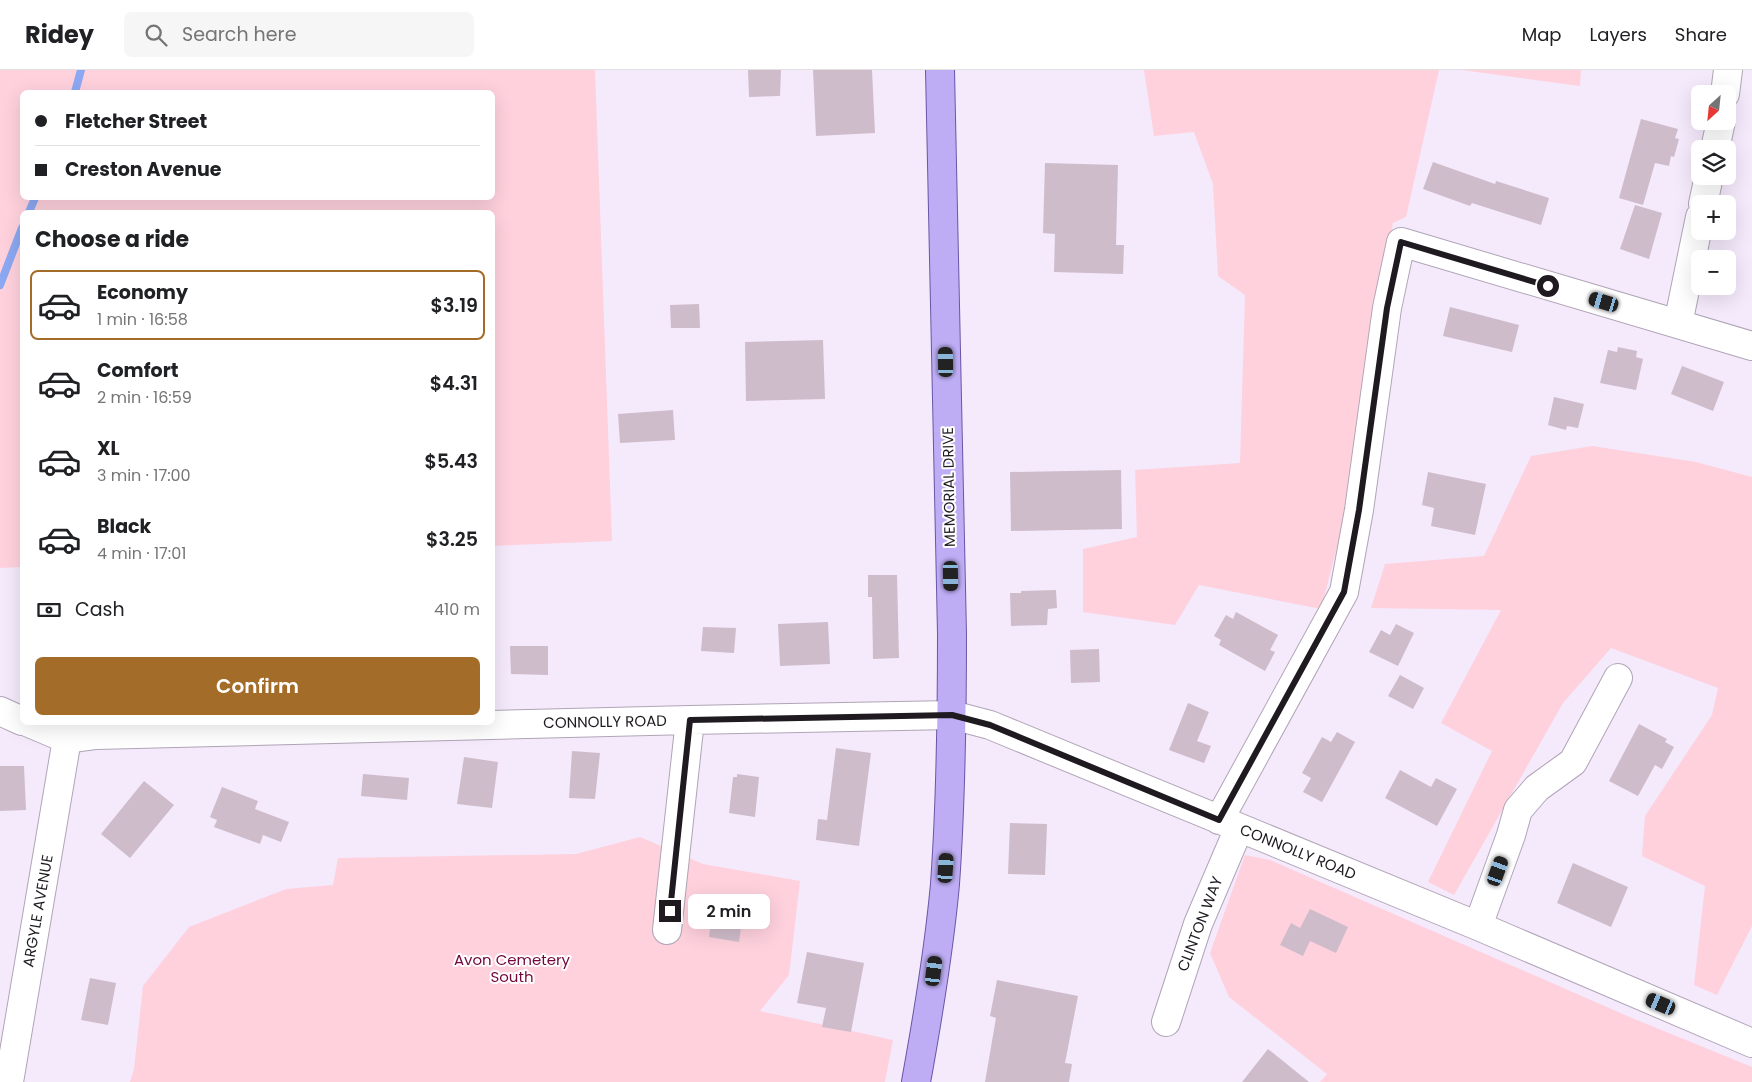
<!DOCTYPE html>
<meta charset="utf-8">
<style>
:root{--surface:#fff;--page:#f6f6f6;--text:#202124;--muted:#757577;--line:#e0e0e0;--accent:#a36c28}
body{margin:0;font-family:Poppins,sans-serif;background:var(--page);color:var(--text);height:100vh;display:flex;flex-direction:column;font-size:19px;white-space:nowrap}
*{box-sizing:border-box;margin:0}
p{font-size:16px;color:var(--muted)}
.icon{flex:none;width:28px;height:28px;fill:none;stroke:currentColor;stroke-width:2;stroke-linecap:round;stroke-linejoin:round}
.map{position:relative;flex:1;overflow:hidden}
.panel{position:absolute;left:20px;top:140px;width:475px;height:515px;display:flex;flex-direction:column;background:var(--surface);border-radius:8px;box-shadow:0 5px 20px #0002}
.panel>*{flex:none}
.guide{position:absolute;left:20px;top:20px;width:475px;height:110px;border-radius:8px;box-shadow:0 5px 20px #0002;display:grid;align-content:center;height:110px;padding:0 15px;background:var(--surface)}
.needle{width:32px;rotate:207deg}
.controls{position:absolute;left:1691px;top:15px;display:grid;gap:10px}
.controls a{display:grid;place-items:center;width:45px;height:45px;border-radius:8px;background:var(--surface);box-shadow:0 5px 20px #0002;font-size:25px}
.end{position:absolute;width:22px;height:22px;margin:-11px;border:6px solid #1e1a20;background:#fff;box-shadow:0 0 0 2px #fff}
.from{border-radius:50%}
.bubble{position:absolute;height:35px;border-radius:8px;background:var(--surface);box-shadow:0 5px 20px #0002;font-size:16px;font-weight:600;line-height:35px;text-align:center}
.car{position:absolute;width:15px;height:30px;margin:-15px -8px;border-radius:6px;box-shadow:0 0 4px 1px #0007;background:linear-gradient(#222 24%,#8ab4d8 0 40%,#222 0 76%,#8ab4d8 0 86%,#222 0)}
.guide b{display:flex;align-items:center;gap:18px;height:48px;font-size:19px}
.guide b+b{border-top:1px solid var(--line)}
.guide i{width:12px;height:12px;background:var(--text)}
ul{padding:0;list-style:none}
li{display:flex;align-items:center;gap:15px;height:70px;margin:0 10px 8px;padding:0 5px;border:2px solid transparent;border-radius:8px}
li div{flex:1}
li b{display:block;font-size:19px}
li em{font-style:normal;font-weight:600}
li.on{border-color:var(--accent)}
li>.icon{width:45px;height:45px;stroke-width:1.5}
h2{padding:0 15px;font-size:22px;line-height:60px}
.pay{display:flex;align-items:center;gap:12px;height:55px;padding:0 15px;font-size:19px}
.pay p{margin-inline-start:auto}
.cta{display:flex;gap:10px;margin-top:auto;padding:10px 15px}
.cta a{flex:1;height:58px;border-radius:8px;background:var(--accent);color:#fff;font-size:20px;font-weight:600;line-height:58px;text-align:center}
header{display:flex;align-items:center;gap:30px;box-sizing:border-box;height:70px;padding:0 25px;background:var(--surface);border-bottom:1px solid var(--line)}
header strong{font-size:24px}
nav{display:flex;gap:28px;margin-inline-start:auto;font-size:18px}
.search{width:350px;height:45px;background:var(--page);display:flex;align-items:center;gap:12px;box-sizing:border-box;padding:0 18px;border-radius:8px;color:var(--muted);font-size:19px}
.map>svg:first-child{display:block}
.green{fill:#fed1dd;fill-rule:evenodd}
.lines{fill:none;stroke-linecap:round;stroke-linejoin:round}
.stream{stroke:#8ca8f2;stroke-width:8}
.building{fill:#cfbcca}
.minor-casing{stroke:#b0a5b7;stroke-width:30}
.primary-casing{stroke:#6956a6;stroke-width:30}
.minor{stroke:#fff;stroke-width:28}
.primary{stroke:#beadf5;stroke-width:28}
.route{stroke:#1e1a20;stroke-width:6}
.labels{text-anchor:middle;stroke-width:4;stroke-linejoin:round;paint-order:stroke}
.street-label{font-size:15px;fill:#1e1a20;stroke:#fff}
.park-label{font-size:15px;fill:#74073d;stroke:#fff}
</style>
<header>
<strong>Ridey</strong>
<div class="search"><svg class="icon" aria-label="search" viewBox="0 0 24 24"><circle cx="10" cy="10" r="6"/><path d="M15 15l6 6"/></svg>Search here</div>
<nav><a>Map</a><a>Layers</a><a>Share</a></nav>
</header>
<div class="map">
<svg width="1752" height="1012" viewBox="0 0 1752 1012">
<rect width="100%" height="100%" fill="#f5e9fc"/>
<!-- green -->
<path class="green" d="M 0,0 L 595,0 L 612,471 L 493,476 L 492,142 L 22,142 L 22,497 L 0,498 ZM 492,22 L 492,128 L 22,128 L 22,22 Z
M 1144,0 L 1439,0 L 1406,147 L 1393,153 L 1339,469 L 1321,539 L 1199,515 L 1175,555 L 1083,542 L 1083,479 L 1137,467 L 1135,400 L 1240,393 L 1245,225 L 1218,206 L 1213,114 L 1194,62 L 1154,66 Z
M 1462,0 L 1581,0 L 1580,16 Z
M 1592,376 L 1696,392 L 1752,407 L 1752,856 L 1717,925 L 1694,915 L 1705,816 L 1642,786 L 1645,746 L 1712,645 L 1718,618 L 1611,578 L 1563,633 L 1454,825 L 1428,812 L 1492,681 L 1441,653 L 1501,540 L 1371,538 L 1385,494 L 1484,486 L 1531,386 Z
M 640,767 L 703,794 L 800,811 L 789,905 L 760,941 L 893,970 L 885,1012 L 130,1012 L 134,999 L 143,916 L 189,857 L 286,819 L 333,815 L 338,788 L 576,784 Z
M 1245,785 L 1270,790 L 1632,948 L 1752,997 L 1752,1012 L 1320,1012 L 1327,1004 L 1229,927 L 1210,883 Z"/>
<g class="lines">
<!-- stream -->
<path class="stream" d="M 75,22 L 81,0
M 29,142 L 35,128
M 0,215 L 22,158"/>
</g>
<!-- building -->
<path class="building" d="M 748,0 L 781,0 L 780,26 L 749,27 Z
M 813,0 L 872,0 L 875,63 L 816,66 Z
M 1641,49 L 1678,59 L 1675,68 L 1679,69 L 1674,87 L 1671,86 L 1669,96 L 1655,93 L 1643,135 L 1619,128 Z
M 1433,92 L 1495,114 L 1496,111 L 1549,128 L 1541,155 L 1472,133 L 1470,136 L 1423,119 Z
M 1045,93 L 1118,95 L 1116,175 L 1124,175 L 1123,204 L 1054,202 L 1055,164 L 1043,163 Z
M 1635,135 L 1662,143 L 1649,189 L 1620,179 Z
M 699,234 L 700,258 L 671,258 L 670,235 Z
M 1450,237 L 1519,255 L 1512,282 L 1443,266 Z
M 823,270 L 825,329 L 746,331 L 745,272 Z
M 1618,277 L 1637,281 L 1636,287 L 1643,289 L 1636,320 L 1600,313 L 1608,280 L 1617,282 Z
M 1682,296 L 1724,312 L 1713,341 L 1671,324 Z
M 1554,327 L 1584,334 L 1578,358 L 1567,356 L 1566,360 L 1548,355 Z
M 673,340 L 675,370 L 620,373 L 618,344 Z
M 1121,400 L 1122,459 L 1011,461 L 1010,402 Z
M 1428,402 L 1486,414 L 1475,465 L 1431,456 L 1434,438 L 1422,435 Z
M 868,505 L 897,505 L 899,588 L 873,589 L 872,527 L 868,527 Z
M 1056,520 L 1057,538 L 1048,539 L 1047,555 L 1011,556 L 1010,523 L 1021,523 L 1021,521 Z
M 1236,542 L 1278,565 L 1270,580 L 1275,582 L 1265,601 L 1219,575 L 1221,570 L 1214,566 L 1226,545 L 1233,549 Z
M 828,552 L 830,594 L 780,596 L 778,554 Z
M 1396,554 L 1414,563 L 1398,596 L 1369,582 L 1381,560 L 1390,565 Z
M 703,557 L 736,558 L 734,583 L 701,581 Z
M 510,576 L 548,576 L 548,605 L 511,604 Z
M 1099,579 L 1100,612 L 1071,613 L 1070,580 Z
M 1400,605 L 1424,618 L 1413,639 L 1388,626 Z
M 1188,633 L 1209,642 L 1197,671 L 1211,676 L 1204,693 L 1169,680 Z
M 1639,654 L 1667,669 L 1665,672 L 1674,677 L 1662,699 L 1655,695 L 1638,726 L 1609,711 Z
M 1337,662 L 1355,672 L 1322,732 L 1303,722 L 1311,708 L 1302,703 L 1322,667 L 1331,672 Z
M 836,678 L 871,683 L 859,776 L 816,770 L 818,749 L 827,750 Z
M 572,681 L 600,683 L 595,729 L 569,728 Z
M 464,687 L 498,692 L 492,738 L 457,734 Z
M 0,696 L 24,696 L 26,740 L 0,741 Z
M 1400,700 L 1431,717 L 1436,708 L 1457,719 L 1437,756 L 1385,728 Z
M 363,704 L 409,708 L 407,730 L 361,726 Z
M 737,704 L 759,707 L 755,747 L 729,743 L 733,707 L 737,707 Z
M 144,711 L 174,735 L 130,788 L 101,764 Z
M 222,717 L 258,731 L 255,739 L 289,752 L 281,772 L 263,765 L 260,774 L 214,757 L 217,750 L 210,747 Z
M 1010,753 L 1047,754 L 1045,805 L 1008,804 Z
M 1573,793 L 1628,817 L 1611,857 L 1557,833 Z
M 714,831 L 744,836 L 739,872 L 709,867 Z
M 1310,839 L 1348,857 L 1336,883 L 1310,871 L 1303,886 L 1280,875 L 1291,853 L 1300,858 Z
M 807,882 L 864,893 L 851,962 L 822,957 L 826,938 L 797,933 Z
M 90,908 L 116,913 L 108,955 L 81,950 Z
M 997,910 L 1078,926 L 1065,993 L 1072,994 L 1069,1012 L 985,1012 L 996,948 L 990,946 Z
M 1268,979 L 1309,1012 L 1242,1012 Z"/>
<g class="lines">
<!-- minor casing -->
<g class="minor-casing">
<path id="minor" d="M 1725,24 L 1728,0
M 1715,79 L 1721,51
M 1703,134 L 1709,106
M 1678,254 L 1700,147
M 0,641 L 22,651
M 27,652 L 67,669 L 96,665 L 690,650 L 952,645 L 990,655 L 1478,856 L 1752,973
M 1219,750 L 1344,522 L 1359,440 L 1387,238 L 1401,172 L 1752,276
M 1478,856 L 1511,765 L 1518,740 L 1537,718 L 1573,692 L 1618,608
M 667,860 L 690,650
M 1166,952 L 1198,854 L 1239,758
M 9,1012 L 67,669"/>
</g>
<!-- primary casing -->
<g class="primary-casing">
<path id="primary" d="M 916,1012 C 928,946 939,880 945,814 C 951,730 952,647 952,564 L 940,0"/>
</g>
<!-- minor -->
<use href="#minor" class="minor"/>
<!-- primary -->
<use href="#primary" class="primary"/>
</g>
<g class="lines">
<!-- route -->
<path class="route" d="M 670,841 L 690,650 L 952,645 L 990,655 L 1219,750 L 1344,522 L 1359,440 L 1387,238 L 1401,172 L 1548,216"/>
</g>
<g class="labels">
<!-- street labels -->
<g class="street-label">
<text transform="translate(949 417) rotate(-91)" y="5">MEMORIAL DRIVE</text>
<text transform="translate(605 652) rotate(-1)" y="5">CONNOLLY ROAD</text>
<text transform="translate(1298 782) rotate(22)" y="5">CONNOLLY ROAD</text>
<text transform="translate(38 841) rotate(-80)" y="5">ARGYLE AVENUE</text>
<text transform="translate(1200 854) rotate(-69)" y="5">CLINTON WAY</text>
</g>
<!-- park labels -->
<g class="park-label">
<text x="512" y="895">Avon Cemetery<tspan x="512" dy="17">South</tspan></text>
</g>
</g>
</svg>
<div class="controls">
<a><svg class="needle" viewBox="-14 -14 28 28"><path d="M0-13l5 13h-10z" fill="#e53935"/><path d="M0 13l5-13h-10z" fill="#757577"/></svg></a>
<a><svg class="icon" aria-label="layers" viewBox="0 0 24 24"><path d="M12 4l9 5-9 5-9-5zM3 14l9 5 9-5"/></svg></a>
<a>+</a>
<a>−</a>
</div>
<i class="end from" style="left:1548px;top:216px"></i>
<i class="end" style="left:670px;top:841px"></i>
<div class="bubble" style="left:688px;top:824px;width:82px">2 min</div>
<i class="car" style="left:1604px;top:232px;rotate:287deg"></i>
<i class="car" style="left:946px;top:292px;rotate:359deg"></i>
<i class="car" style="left:951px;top:506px;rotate:179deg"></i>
<i class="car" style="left:946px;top:798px;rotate:4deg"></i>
<i class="car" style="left:1498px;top:801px;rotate:20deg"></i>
<i class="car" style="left:934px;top:901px;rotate:7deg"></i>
<i class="car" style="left:1661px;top:934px;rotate:293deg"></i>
<div class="guide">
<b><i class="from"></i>Fletcher Street</b>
<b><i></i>Creston Avenue</b>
</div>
<section class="panel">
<h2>Choose a ride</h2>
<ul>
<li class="on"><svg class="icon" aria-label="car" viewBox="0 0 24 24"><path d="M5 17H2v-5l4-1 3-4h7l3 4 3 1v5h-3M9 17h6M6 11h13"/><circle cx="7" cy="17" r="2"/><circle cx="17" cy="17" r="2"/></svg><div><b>Economy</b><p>1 min · 16:58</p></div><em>$3.19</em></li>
<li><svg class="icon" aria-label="car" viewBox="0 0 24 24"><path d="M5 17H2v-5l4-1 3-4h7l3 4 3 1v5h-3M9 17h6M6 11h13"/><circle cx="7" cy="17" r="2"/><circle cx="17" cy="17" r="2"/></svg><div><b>Comfort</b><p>2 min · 16:59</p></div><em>$4.31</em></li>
<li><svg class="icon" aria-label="car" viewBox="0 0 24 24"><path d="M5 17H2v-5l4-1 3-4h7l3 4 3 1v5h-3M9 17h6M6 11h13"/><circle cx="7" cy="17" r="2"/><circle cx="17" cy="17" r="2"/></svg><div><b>XL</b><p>3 min · 17:00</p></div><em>$5.43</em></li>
<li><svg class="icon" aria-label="car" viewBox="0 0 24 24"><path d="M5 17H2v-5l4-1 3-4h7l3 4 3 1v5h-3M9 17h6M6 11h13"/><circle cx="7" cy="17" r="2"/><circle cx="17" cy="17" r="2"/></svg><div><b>Black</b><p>4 min · 17:01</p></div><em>$3.25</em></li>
</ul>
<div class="pay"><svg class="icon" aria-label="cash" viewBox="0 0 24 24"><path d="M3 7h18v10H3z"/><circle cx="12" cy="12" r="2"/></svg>Cash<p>410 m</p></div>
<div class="cta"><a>Confirm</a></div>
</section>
</div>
